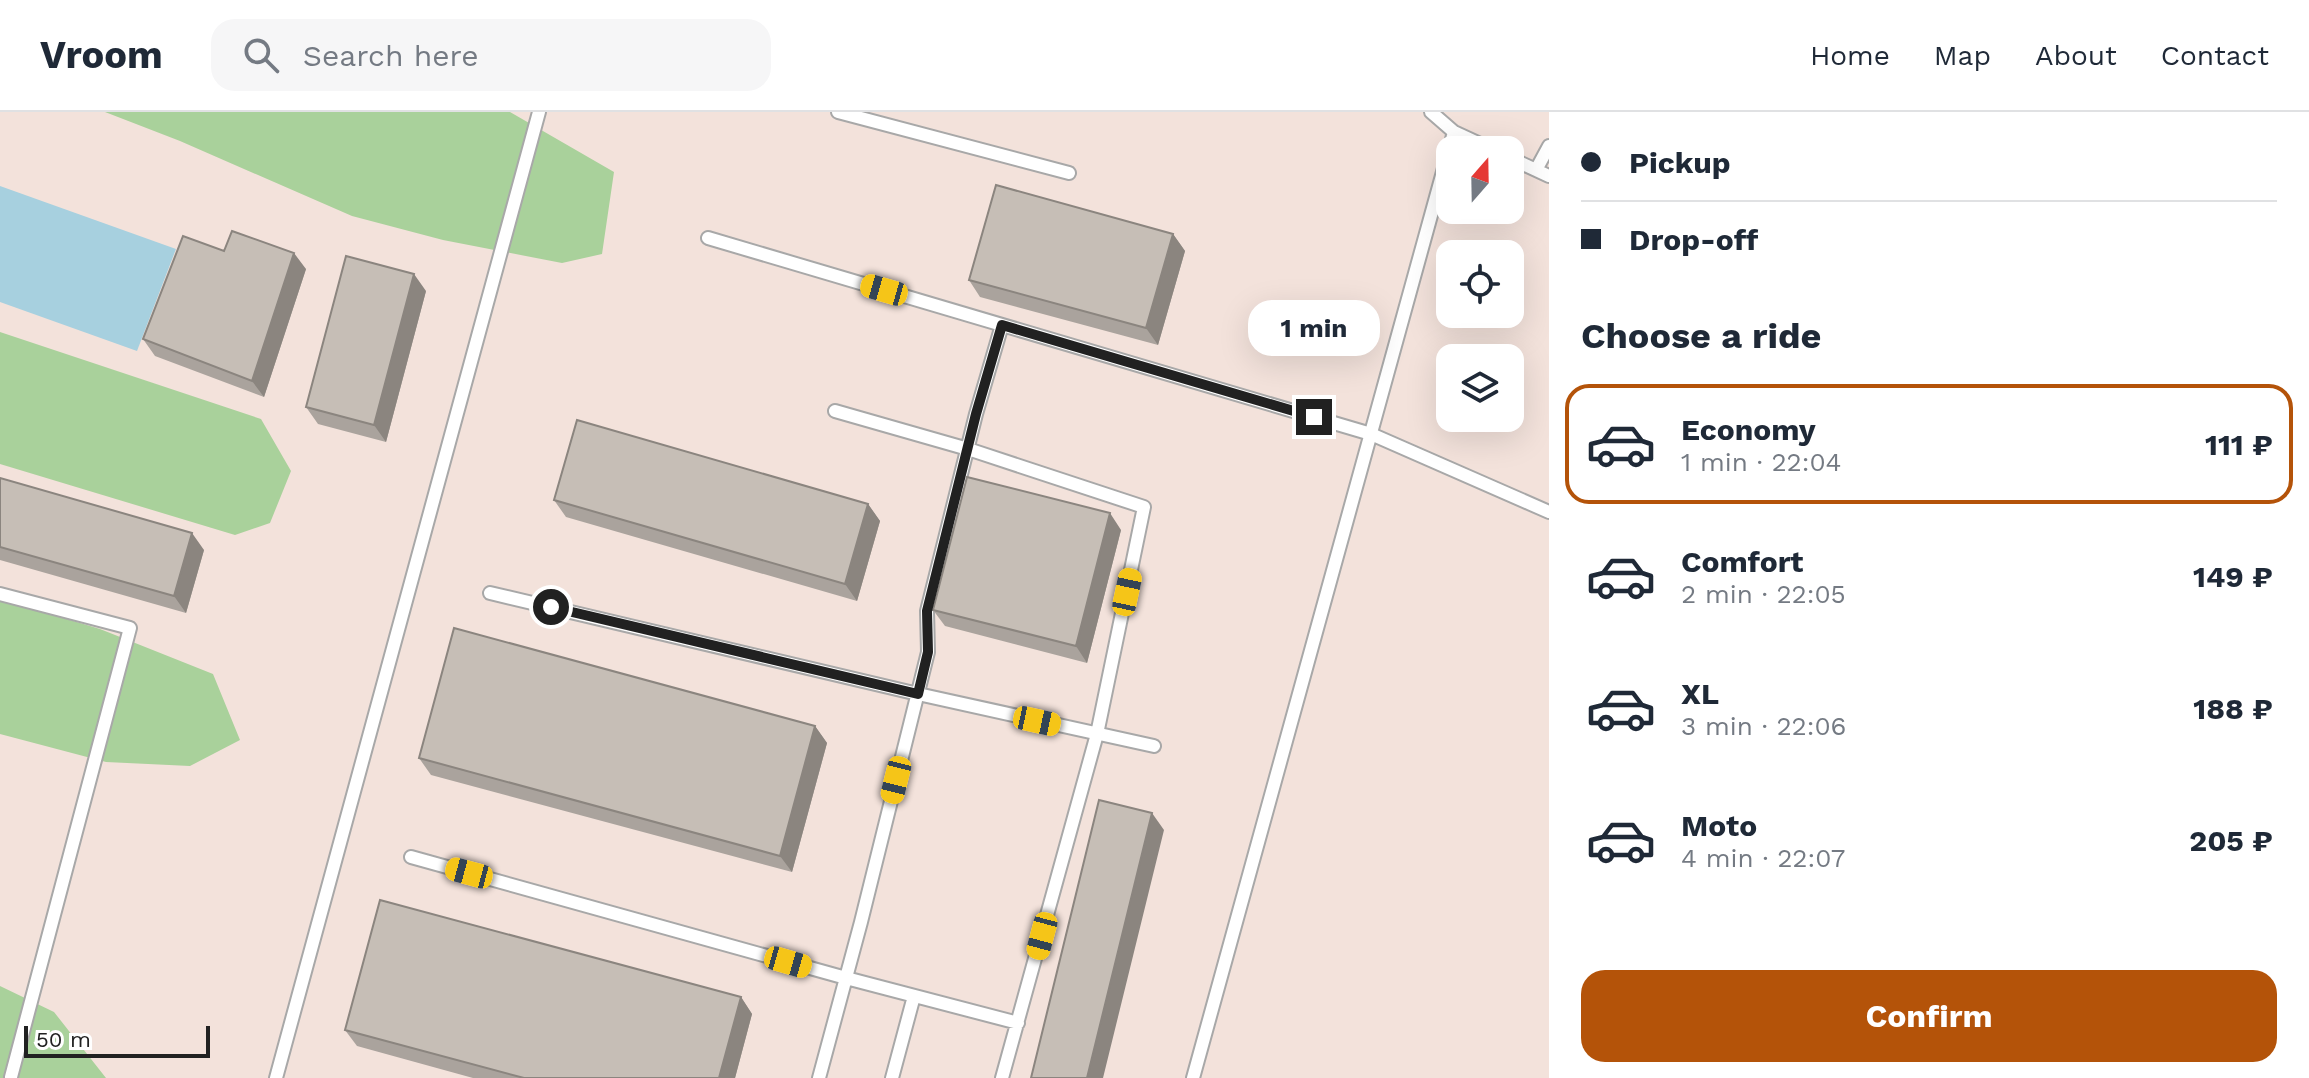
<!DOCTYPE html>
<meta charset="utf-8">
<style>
:root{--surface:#fff;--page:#f6f6f7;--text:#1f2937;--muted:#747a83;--line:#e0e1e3;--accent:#b45309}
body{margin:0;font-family:"Work Sans",sans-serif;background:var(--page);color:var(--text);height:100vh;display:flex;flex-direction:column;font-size:30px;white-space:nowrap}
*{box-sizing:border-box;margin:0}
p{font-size:26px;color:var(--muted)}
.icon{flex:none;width:44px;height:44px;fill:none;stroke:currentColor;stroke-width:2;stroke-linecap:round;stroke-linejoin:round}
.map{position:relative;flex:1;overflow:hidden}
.side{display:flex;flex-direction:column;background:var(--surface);width:760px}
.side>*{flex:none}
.banner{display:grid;align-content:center;height:176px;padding:0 32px;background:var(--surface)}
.needle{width:52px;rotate:20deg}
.buttons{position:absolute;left:1436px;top:24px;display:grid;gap:16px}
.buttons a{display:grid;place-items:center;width:88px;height:88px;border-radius:16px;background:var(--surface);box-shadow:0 8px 32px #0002;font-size:40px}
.scale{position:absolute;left:24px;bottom:20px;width:186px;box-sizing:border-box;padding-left:8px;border:4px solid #212121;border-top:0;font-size:22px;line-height:28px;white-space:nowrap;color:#212121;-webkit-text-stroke:6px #fff;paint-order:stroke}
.end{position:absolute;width:36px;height:36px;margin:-18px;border:10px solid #212121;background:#fff;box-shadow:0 0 0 4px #fff}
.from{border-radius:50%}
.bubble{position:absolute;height:56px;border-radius:24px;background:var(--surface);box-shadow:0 8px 32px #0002;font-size:26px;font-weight:700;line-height:56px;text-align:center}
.car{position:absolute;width:24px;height:48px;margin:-24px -12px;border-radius:10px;box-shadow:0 0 6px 2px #0007;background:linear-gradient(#f5c518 24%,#345 0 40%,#f5c518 0 76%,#345 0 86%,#f5c518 0)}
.banner b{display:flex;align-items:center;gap:28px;height:76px;font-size:30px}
.banner b+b{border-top:2px solid var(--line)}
.banner i{width:20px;height:20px;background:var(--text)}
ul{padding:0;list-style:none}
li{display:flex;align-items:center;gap:24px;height:120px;margin:0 16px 12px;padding:0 16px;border:4px solid transparent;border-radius:24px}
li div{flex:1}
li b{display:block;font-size:30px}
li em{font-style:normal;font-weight:700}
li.selected{border-color:var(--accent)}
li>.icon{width:72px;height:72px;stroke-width:1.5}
h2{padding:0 32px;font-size:36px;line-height:96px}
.cta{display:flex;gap:16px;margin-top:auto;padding:16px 32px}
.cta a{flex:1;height:92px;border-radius:24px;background:var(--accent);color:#fff;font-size:32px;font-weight:700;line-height:92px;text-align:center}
header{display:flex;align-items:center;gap:48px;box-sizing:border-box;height:112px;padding:0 40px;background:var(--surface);border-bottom:2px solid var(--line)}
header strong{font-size:38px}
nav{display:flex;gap:44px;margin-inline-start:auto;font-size:28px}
.search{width:560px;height:72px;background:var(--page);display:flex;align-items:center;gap:20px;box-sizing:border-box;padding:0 28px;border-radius:24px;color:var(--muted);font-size:30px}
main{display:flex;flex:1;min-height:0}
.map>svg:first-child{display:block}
.military{fill:#f3e2db;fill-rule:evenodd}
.forest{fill:#a9d19b}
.water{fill:#a7d0df}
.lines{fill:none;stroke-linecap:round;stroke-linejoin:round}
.lane-casing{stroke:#a8a8a8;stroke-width:16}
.lane{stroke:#fff;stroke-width:12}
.wall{fill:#aaa39d}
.shaded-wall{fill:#8b857f}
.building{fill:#c6beb6;stroke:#8b857f;stroke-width:2}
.route{stroke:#212121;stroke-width:10}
</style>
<header>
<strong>Vroom</strong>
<div class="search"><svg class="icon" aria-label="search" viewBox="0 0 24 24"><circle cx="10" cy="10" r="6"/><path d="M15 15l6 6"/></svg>Search here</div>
<nav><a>Home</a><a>Map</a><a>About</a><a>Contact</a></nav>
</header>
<main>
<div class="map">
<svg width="1549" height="966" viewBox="0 0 1549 966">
<rect width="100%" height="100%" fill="#f1eee7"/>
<!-- military -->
<path class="military" d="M 0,0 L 1549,0 L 1549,966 L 0,966 ZM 1450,38 L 1510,38 L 1510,98 L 1450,98 ZM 1450,142 L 1510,142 L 1510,202 L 1450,202 ZM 1450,246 L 1510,246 L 1510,306 L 1450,306 Z"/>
<!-- forest -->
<path class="forest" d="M 105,0 L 510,0 L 614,60 L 602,142 L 562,151 L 443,128 L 352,104 L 180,29 Z
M 0,220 L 261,307 L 291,359 L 270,411 L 235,423 L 0,352 Z
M 0,487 L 100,517 L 213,562 L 240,628 L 190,654 L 106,650 L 0,622 Z
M 0,874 L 54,900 L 106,966 L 0,966 Z"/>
<!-- water -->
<path class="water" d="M 0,74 L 176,137 L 137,239 L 0,190 Z"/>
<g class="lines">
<!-- lane casing -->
<g class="lane-casing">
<path id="lane" d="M 838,0 L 1069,61
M 1431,0 L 1454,20 L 1493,38
M 1510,46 L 1549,64
M 1536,58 L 1549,34
M 708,126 L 1371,322 L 1549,400
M 835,299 L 968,337 L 1144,395 L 1097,622 L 1002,966
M 490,481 L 918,582 L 1154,634
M 0,482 L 130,516 L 11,965
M 411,745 L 846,866 L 1018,911
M 276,966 L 539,0
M 819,966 L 861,810 L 928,540 L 927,499 L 976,302 L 1002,213
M 892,966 L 914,884
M 1193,966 L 1454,20"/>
</g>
<!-- lane -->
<use href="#lane" class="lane"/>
</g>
<!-- wall -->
<path class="wall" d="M 1173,122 L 1185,139 L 1158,233 L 980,185 L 969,168 Z
M 224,139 L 306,157 L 264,285 L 155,244 L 143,227 Z
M 426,179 L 386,330 L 318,312 L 306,295 Z
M 0,366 L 204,438 L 186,501 L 0,448 Z
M 554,388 L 868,392 L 880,409 L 857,489 L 566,405 Z
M 1121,418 L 1087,551 L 945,514 L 933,498 Z
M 815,614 L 827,631 L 792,760 L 431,663 L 419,646 Z
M 741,885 L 752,902 L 735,966 L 473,966 L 357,934 L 345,918 Z"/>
<!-- shaded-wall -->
<path class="shaded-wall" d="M 1173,122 L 1185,139 L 1158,233 L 1146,216 Z
M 294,141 L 306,157 L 264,285 L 252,269 Z
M 414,162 L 426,179 L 386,330 L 374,313 Z
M 868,392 L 880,409 L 857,489 L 845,472 Z
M 1110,401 L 1121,418 L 1087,551 L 1076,534 Z
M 192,421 L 204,438 L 186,501 L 174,484 Z
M 815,614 L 827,631 L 792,760 L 780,744 Z
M 1152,701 L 1164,718 L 1103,966 L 1087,966 Z
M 741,885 L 752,902 L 735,966 L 719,966 Z"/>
<!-- building -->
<path class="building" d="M 996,73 L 1173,122 L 1146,216 L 969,168 Z
M 232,119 L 294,141 L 252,269 L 143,227 L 183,124 L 224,139 Z
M 346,144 L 414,162 L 374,313 L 306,295 Z
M 577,308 L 868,392 L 845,472 L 554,388 Z
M 967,365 L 1110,401 L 1076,534 L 933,498 Z
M 0,366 L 192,421 L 174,484 L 0,435 Z
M 454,516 L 815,614 L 780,744 L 419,646 Z
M 1099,688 L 1152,701 L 1087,966 L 1031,966 Z
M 380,788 L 741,885 L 719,966 L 524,966 L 345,918 Z"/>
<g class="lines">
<!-- route -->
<path class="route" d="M 551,495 L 918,582 L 928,540 L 927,499 L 976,302 L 1002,213 L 1314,305"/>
</g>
</svg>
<div class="buttons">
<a><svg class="needle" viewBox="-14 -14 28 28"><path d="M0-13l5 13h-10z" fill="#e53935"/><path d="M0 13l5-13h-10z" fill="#747a83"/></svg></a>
<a><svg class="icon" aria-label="locate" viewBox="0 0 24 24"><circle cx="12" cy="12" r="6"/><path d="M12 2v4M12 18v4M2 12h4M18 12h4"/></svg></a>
<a><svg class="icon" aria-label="layers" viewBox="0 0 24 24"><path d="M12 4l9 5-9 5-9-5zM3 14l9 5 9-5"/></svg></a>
</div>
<div class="scale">50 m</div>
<i class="end from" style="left:551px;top:495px"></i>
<i class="end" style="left:1314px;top:305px"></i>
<div class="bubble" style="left:1248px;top:188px;width:132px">1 min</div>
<i class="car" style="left:884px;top:178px;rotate:286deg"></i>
<i class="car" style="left:1127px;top:480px;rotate:12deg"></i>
<i class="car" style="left:1037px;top:609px;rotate:102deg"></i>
<i class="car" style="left:896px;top:668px;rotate:194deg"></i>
<i class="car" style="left:469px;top:761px;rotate:285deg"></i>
<i class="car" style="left:1042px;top:824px;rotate:195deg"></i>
<i class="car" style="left:788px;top:850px;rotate:106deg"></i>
</div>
<section class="side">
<div class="banner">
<b><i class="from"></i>Pickup</b>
<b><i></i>Drop-off</b>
</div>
<h2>Choose a ride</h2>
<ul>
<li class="selected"><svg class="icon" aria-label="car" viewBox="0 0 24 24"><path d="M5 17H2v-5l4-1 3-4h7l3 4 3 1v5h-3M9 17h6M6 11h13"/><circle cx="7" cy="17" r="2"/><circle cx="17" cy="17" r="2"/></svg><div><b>Economy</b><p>1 min · 22:04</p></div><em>111 ₽</em></li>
<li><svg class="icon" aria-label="car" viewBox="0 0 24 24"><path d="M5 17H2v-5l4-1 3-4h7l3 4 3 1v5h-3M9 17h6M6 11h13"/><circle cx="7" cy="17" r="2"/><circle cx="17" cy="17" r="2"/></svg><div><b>Comfort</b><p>2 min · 22:05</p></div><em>149 ₽</em></li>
<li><svg class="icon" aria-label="car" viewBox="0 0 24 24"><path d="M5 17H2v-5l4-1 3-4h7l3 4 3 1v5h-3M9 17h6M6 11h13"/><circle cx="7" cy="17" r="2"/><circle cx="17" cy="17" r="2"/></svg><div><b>XL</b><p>3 min · 22:06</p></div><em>188 ₽</em></li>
<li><svg class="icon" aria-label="car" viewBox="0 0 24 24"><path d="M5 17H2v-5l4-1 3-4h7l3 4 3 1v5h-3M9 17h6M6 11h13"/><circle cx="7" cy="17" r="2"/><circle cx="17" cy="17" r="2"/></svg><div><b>Moto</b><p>4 min · 22:07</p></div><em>205 ₽</em></li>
</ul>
<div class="cta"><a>Confirm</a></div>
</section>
</main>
